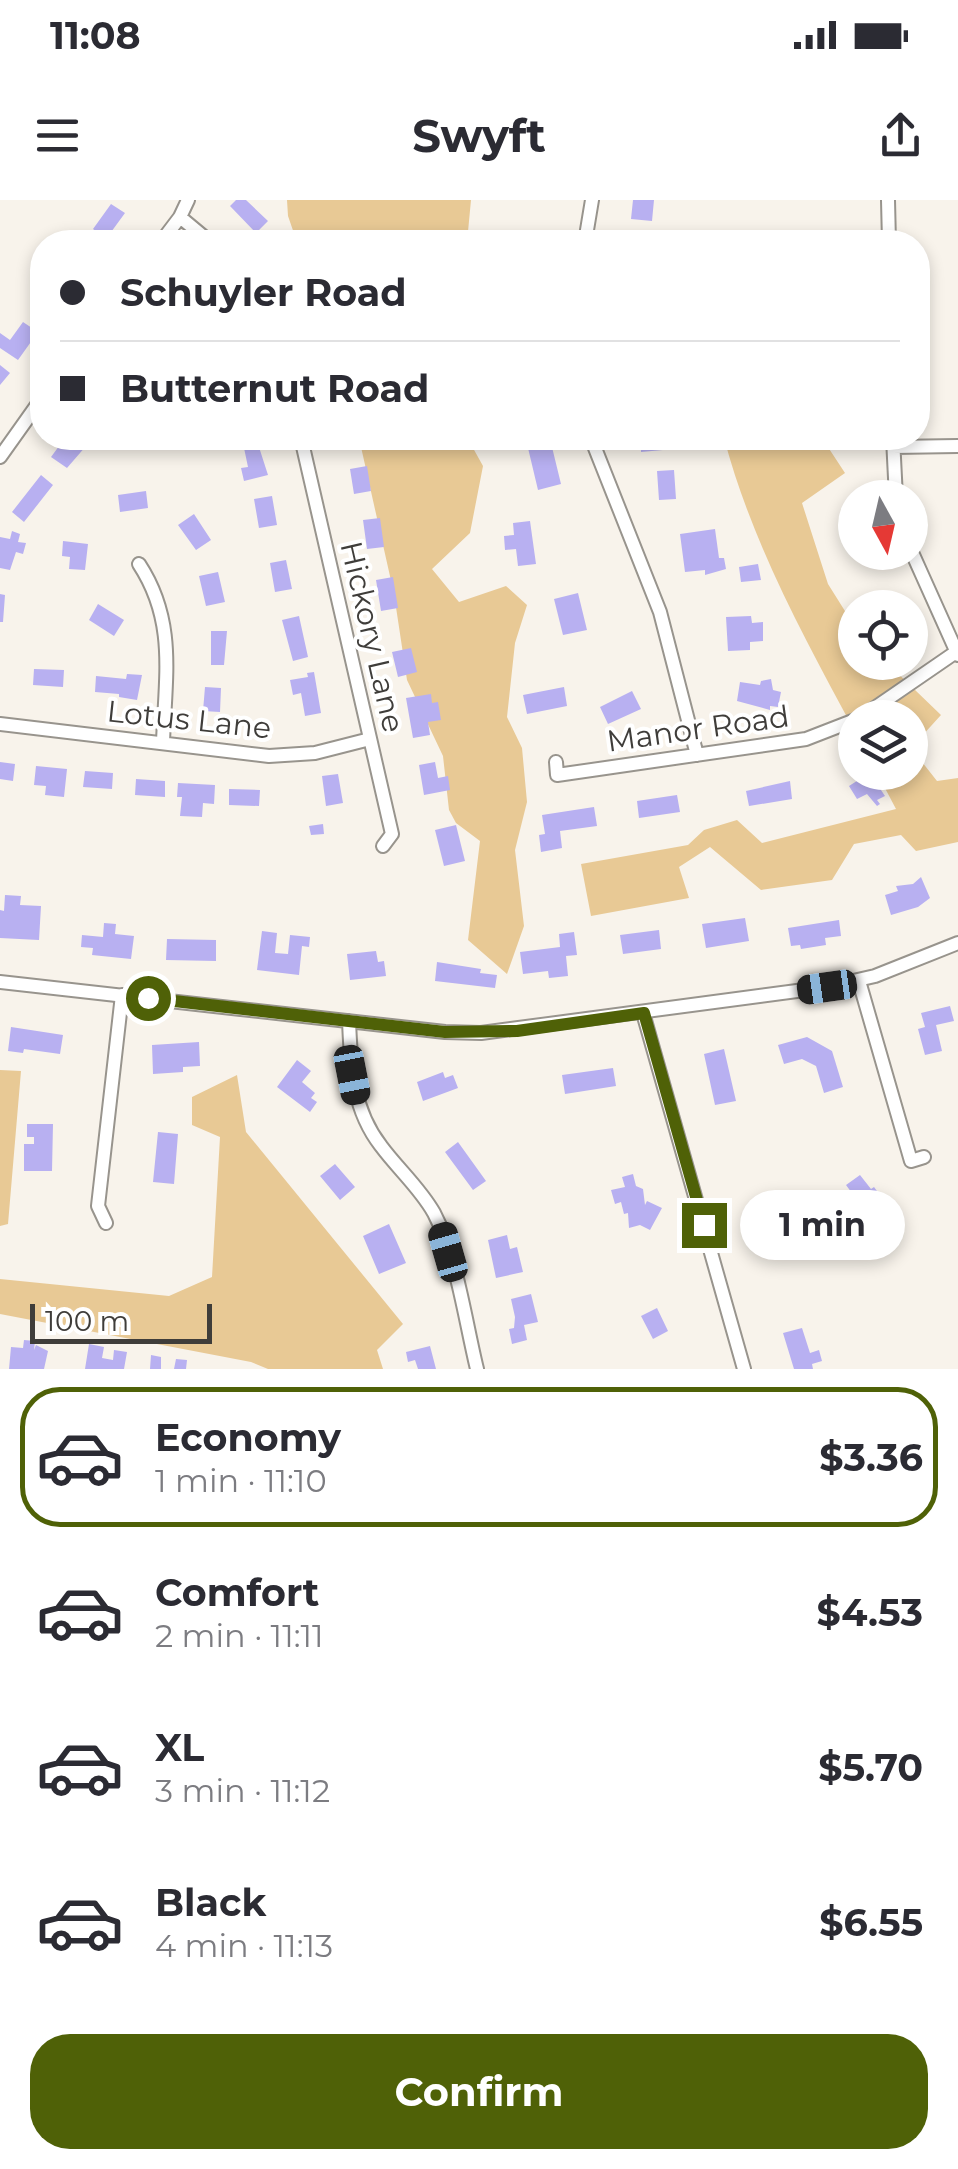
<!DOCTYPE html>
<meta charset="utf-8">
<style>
:root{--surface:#fff;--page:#f7f7f7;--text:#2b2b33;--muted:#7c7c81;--line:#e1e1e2;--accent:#4f6107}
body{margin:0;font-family:Montserrat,sans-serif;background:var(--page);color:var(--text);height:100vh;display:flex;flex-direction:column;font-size:38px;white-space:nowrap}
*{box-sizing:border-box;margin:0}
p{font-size:32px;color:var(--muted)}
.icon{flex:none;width:55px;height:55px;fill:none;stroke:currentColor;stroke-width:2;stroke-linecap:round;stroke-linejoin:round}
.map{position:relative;height:1169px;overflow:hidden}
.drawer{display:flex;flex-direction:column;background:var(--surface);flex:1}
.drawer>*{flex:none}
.banner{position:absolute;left:30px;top:30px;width:900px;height:220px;border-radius:40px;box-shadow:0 5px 15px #0003;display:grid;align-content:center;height:220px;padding:0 30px;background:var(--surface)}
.needle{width:65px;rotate:172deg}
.controls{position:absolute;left:838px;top:280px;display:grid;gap:20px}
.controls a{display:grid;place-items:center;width:90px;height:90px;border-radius:50%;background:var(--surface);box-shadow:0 5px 15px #0003;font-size:50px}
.scale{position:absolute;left:30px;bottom:25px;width:182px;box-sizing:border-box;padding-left:10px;border:5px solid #3f3d3a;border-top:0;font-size:28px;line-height:35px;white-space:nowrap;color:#3f3d3a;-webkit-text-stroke:8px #fff;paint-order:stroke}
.end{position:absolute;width:45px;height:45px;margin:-22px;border:12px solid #4f6107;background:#fff;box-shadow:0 0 0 5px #fff}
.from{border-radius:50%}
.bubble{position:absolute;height:70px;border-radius:35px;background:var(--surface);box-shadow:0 5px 15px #0003;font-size:32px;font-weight:700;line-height:70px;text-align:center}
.car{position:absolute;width:30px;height:60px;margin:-30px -15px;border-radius:12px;box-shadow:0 0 8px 2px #0007;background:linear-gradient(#222 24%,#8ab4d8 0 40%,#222 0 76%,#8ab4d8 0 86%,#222 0)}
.banner b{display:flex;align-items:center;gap:35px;height:95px;font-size:38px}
.banner b+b{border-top:2px solid var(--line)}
.banner i{width:25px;height:25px;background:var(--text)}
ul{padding:18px 0 0;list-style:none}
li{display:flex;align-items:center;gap:30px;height:140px;margin:0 20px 15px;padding:0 10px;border:5px solid transparent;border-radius:40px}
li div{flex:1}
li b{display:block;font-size:38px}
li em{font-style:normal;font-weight:700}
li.current{border-color:var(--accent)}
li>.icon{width:90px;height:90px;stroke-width:1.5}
.cta{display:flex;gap:20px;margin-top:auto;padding:20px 30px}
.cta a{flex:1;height:115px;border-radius:40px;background:var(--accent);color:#fff;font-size:40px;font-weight:700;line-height:115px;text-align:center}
.status{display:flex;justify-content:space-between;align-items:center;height:70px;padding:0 50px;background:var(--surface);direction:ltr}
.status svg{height:28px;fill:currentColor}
header{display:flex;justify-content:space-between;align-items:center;height:130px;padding:0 30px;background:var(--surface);font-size:45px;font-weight:700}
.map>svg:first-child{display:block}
.green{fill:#e8c995}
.building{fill:#b8b0f1}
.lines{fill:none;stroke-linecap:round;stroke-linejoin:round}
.minor-casing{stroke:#98948d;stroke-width:16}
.minor{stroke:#fff;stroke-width:12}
.route{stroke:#4f6107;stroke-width:12}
.labels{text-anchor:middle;stroke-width:8;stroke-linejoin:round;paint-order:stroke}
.street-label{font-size:30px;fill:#3f3d3a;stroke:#fff}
</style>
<div class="status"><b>11:08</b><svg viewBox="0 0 49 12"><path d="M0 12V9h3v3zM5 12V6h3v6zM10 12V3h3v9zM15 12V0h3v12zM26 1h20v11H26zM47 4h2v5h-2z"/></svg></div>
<header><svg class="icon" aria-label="menu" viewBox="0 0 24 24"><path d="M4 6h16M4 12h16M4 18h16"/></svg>Swyft<svg class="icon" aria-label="share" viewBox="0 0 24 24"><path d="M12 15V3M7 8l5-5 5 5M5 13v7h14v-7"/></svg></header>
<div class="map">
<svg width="958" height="1169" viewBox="0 0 958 1169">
<rect width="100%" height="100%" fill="#f8f3eb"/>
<!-- green -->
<path class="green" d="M 287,0 L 471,0 L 467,42 L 297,42 L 288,16 Z
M 359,238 L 452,238 L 473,248 L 483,266 L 470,333 L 432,369 L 459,402 L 506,386 L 527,405 L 515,443 L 507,517 L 522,548 L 527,602 L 515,650 L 524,726 L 507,774 L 468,740 L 480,641 L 456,623 L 449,610 L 443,556 L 407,480 L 394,394 Z
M 724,238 L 822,238 L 845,273 L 802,303 L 828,384 L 855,427 L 855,462 L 887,463 L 941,515 L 911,548 L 937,581 L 958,578 L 958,642 L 916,651 L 901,635 L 854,644 L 832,680 L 761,690 L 710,647 L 679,667 L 689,698 L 591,716 L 581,664 L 688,645 L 704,630 L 737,620 L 762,643 L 896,609 L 877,573 L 910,572 L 910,518 L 855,518 L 855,532 C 804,437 752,343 724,238 Z
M 0,870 L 21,871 L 8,1024 L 0,1026 Z
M 237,875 L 246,932 L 403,1124 L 377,1150 L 383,1169 L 268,1169 L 251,1162 L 0,1114 L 0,1079 L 169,1096 L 212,1077 L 220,937 L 192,925 L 192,897 Z"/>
<!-- building -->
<path class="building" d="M 236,0 L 246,0 L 268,21 L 256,33 L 230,6 Z
M 633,0 L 654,0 L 652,21 L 631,19 Z
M 111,4 L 125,13 L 106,39 L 93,29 Z
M 524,31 L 544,33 L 543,42 L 522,42 Z
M 42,90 L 42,113 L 31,105 Z
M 23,122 L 38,132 L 18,160 L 0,148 L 0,133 L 10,140 Z
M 0,165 L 10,173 L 0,185 Z
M 65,238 L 93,238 L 67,268 L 51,257 Z
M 641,238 L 663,238 L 663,250 L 641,252 Z
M 551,243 L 561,284 L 538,290 L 528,248 Z
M 258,244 L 268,275 L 244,281 L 241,268 L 248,267 L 244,248 Z
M 367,266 L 371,291 L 354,294 L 350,269 Z
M 674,270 L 676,299 L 659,300 L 657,271 Z
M 41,275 L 53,285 L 24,322 L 12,312 Z
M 146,291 L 148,308 L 120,312 L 118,295 Z
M 272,296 L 277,325 L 259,328 L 254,299 Z
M 194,314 L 211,340 L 196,350 L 178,325 Z
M 380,318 L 384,347 L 367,349 L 363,320 Z
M 530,321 L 536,364 L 518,366 L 516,349 L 505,350 L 504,336 L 514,335 L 513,323 Z
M 715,329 L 719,358 L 724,358 L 726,369 L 705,375 L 705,370 L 685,372 L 680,334 Z
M 12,331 L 20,334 L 18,342 L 26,343 L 23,354 L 16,352 L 10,370 L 0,368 L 0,337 L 10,339 Z
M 63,341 L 88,344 L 85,370 L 69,369 L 70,357 L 62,356 Z
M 286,360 L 292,389 L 275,392 L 270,363 Z
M 758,364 L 761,380 L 741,382 L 739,367 Z
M 218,372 L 225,402 L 206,406 L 199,376 Z
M 393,377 L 398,408 L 381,411 L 376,380 Z
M 578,393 L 587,430 L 563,435 L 554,399 Z
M 0,394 L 5,395 L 3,422 L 0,422 Z
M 98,404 L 124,420 L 114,436 L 89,420 Z
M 299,416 L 308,457 L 293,461 L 282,420 Z
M 751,416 L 752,423 L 763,422 L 763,441 L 750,442 L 750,450 L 728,451 L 726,417 Z
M 211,431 L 227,431 L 224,465 L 211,465 Z
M 411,448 L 417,472 L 398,477 L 392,452 Z
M 34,469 L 64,470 L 63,487 L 33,485 Z
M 314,472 L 321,513 L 305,516 L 301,493 L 293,495 L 290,480 L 308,477 L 307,473 Z
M 127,474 L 142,475 L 137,500 L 119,497 L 119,494 L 95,492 L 96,476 L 126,479 Z
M 771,479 L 773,490 L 781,492 L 778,507 L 770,506 L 770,510 L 737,501 L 740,482 L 760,485 L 761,481 Z
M 205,487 L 221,488 L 220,512 L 203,511 Z
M 564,487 L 567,506 L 527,514 L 523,495 Z
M 632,491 L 641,509 L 608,524 L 600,507 Z
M 431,494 L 432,503 L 438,502 L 441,520 L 428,522 L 430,535 L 413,538 L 406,498 Z
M 0,562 L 15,564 L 13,581 L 0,579 Z
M 435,562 L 438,578 L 448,576 L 450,590 L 424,595 L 419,565 Z
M 36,566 L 67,569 L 64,597 L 45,595 L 46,586 L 34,585 Z
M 85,571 L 113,573 L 112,589 L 83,587 Z
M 871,572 L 883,572 L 888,581 L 879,587 L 885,596 L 877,600 L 880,604 L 877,606 L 867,594 L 857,599 L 849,586 Z
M 338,574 L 343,603 L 326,606 L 322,576 Z
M 136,579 L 165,581 L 165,597 L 135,595 Z
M 790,581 L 792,599 L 749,606 L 746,591 Z
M 178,583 L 215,585 L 214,604 L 203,603 L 202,617 L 180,616 L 182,597 L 177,597 Z
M 229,589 L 260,590 L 259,606 L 229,605 Z
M 677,595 L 680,612 L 639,618 L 637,601 Z
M 594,607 L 597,626 L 560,631 L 562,648 L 541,652 L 539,635 L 545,634 L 542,615 Z
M 323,624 L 324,634 L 311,635 L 309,626 Z
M 456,625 L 465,661 L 444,666 L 435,630 Z
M 921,677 L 930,698 L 918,707 L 891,715 L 885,695 L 898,691 L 896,686 L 913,684 Z
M 5,695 L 21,696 L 20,705 L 41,706 L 39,740 L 0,738 L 0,710 L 4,711 Z
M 745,718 L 749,741 L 706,748 L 702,724 Z
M 839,720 L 841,736 L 825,738 L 826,745 L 801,749 L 800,745 L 791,746 L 788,728 Z
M 104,723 L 116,724 L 115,734 L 134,736 L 131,759 L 92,755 L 93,748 L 81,747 L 82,735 L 103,737 Z
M 659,730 L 661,749 L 623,754 L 620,735 Z
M 262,731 L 277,733 L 275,753 L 288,754 L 290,735 L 310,737 L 309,747 L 302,746 L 299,775 L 257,770 Z
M 574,732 L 577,755 L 566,756 L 568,776 L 549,778 L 548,771 L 523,774 L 520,752 L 560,747 L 559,734 Z
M 167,739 L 216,740 L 216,761 L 166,760 Z
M 376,751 L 378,762 L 384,761 L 386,776 L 350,780 L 347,754 Z
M 437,762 L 481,769 L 480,773 L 497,775 L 495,788 L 435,781 Z
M 950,806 L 954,821 L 936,825 L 942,851 L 925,855 L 918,829 L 925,827 L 921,813 Z
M 11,827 L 63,835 L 60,854 L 24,849 L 23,853 L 8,851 Z
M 807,837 L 832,851 L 843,887 L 824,893 L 816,866 L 802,859 L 784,864 L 778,845 Z
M 199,842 L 200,866 L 183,867 L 183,872 L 153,874 L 152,845 Z
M 724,849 L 736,901 L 715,905 L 704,854 Z
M 297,860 L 311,871 L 302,882 L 315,893 L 311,898 L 317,902 L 310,912 L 277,887 Z
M 613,868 L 616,886 L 565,894 L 562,875 Z
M 443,872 L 445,878 L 453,875 L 458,888 L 423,901 L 417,882 Z
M 27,924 L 53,924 L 52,971 L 24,971 L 24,944 L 34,944 L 34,937 L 27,937 Z
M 158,932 L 178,934 L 174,984 L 153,982 Z
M 458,942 L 486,981 L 473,990 L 445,952 Z
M 335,964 L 355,987 L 340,1000 L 320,976 Z
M 633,974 L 636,986 L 643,989 L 645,1005 L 647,1001 L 662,1008 L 650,1030 L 640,1025 L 629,1028 L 628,1013 L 624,1014 L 621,1002 L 615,1004 L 611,990 L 625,987 L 622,977 Z
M 860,975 L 871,989 L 874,987 L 894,1014 L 876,1026 L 846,985 Z
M 770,1004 L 776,1029 L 760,1033 L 754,1008 Z
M 389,1024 L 406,1063 L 379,1074 L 363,1036 Z
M 507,1035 L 510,1049 L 517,1047 L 523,1072 L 496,1078 L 488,1040 Z
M 531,1094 L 538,1122 L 524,1125 L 527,1140 L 512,1144 L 509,1129 L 514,1128 L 515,1117 L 511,1099 Z
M 657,1108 L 668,1131 L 653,1139 L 641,1116 Z
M 802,1128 L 810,1153 L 819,1150 L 822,1161 L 812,1164 L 813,1169 L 794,1169 L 783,1133 Z
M 24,1140 L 35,1141 L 34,1150 L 36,1145 L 48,1151 L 44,1169 L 9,1169 L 11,1147 L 23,1148 Z
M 89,1144 L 104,1147 L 102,1158 L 113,1160 L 114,1150 L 127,1152 L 124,1169 L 85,1169 Z
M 430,1146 L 436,1169 L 418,1169 L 415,1160 L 408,1162 L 406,1152 Z
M 151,1155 L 161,1157 L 161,1169 L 150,1169 Z
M 176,1159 L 187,1160 L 186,1169 L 174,1169 Z"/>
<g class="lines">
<!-- minor casing -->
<g class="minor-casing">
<path id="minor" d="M 888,0 L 889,42
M 180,17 L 210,42
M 161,42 L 180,17 L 188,0
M 585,42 L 592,0
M 301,238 L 392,634 L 383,646
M 591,238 L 660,412 L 697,555
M 893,238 L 896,298
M 893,247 L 958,246
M 0,257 L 42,198
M 910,348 L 958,455
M 139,364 C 177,422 165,477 163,543
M 860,518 L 956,452
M 0,524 L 269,556 L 315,553 L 370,539
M 556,562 L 557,575 L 806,539 L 855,520
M 859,781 L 911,961 L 924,957
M 0,782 L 445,832 L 481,833 L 827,787 L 875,776 L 958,743
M 643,813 L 744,1169
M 349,821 C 351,866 352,909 381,946 C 398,969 420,988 434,1013 C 457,1057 465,1120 477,1169
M 106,1023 L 98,1006 L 122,795"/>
</g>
<!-- minor -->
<use href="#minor" class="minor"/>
</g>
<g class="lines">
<!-- route -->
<path class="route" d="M 148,798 L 445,832 L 517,831 L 644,813 L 704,1025"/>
</g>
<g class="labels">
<!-- street labels -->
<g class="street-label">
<text transform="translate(372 437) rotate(77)" y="10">Hickory Lane</text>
<text transform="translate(189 520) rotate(6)" y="10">Lotus Lane</text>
<text transform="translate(698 529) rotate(-8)" y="10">Manor Road</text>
</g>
</g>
</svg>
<div class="controls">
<a><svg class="needle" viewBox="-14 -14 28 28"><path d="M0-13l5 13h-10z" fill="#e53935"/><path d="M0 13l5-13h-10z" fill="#7c7c81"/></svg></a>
<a><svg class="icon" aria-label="locate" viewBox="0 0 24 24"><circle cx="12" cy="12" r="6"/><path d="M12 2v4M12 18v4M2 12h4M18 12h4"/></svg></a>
<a><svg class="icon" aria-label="layers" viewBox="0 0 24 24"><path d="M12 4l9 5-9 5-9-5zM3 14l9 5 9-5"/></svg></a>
</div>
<div class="scale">100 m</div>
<i class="end from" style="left:148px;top:798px"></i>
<i class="end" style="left:704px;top:1025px"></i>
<div class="bubble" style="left:740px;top:990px;width:165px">1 min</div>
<i class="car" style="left:827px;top:787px;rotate:262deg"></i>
<i class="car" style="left:352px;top:875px;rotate:169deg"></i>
<i class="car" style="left:448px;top:1052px;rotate:344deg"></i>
<div class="banner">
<b><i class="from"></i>Schuyler Road</b>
<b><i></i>Butternut Road</b>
</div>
</div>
<section class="drawer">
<ul>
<li class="current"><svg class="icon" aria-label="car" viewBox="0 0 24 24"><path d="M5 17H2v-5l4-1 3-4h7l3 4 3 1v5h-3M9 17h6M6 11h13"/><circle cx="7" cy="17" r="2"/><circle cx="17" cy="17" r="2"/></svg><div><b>Economy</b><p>1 min · 11:10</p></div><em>$3.36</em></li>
<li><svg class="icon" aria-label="car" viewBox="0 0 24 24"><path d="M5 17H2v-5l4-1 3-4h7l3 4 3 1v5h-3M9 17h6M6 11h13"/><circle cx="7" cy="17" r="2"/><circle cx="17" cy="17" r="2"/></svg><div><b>Comfort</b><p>2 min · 11:11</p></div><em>$4.53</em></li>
<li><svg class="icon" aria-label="car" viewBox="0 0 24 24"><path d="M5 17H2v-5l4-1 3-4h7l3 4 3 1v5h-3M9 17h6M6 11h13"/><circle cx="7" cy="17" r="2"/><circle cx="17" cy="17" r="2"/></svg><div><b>XL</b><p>3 min · 11:12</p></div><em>$5.70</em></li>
<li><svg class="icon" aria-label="car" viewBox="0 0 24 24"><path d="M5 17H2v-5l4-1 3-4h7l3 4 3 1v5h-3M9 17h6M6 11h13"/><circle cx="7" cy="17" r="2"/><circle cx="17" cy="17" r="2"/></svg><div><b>Black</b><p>4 min · 11:13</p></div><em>$6.55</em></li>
</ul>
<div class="cta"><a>Confirm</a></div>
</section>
